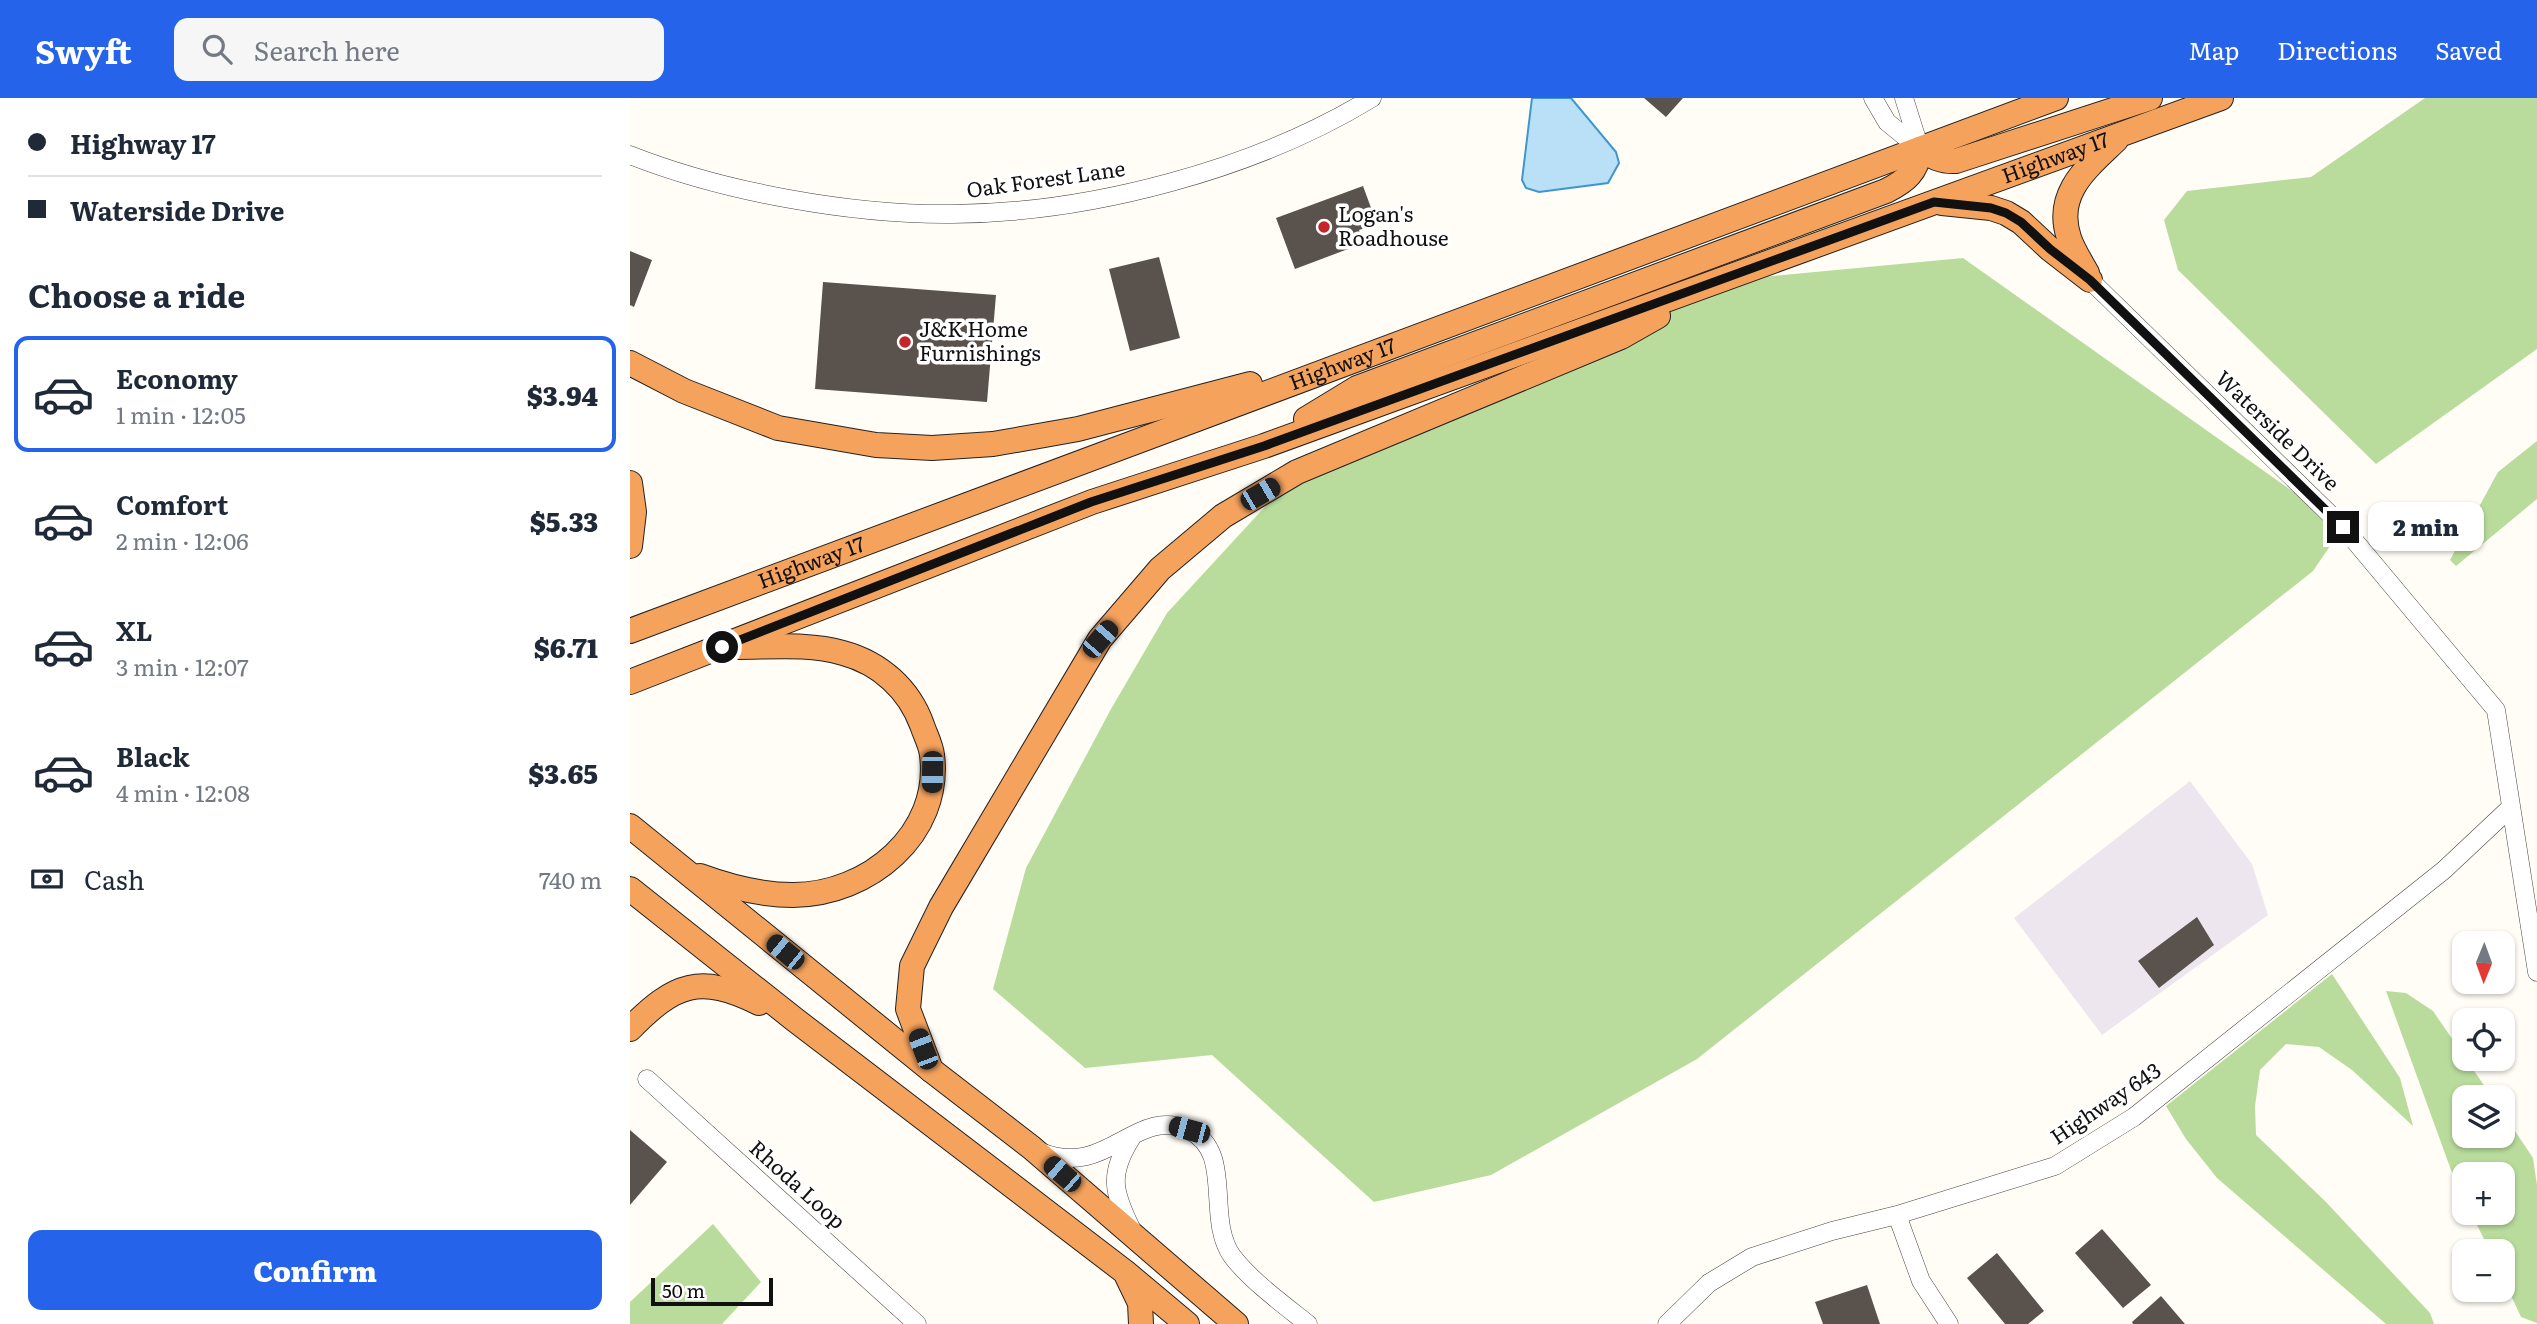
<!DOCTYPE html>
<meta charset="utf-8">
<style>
:root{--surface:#fff;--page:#f6f6f7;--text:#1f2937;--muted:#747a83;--line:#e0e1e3;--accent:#2563eb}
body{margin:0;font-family:Literata,serif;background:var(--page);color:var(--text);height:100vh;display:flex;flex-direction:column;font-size:26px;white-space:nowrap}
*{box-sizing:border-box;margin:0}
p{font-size:23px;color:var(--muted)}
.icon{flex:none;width:38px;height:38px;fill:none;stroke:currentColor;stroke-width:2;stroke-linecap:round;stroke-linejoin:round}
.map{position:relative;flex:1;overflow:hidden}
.details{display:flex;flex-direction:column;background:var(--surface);width:630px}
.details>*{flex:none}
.top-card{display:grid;align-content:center;height:154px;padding:0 28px;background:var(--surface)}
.needle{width:46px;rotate:181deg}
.controls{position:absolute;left:1822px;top:833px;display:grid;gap:14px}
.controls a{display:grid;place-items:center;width:63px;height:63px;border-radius:14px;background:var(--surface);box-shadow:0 2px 5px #0004;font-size:35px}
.scale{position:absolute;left:21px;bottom:18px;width:122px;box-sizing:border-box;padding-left:7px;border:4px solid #111;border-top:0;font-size:19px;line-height:24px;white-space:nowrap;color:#111;-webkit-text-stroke:5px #fff;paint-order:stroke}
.end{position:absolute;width:32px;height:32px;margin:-16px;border:9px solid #111;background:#fff;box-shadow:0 0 0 4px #fff}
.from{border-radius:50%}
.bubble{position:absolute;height:49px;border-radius:14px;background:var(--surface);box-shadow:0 2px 5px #0004;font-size:23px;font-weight:800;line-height:49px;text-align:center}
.car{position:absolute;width:21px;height:42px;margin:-21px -10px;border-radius:9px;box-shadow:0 0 5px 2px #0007;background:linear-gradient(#222 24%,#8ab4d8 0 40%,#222 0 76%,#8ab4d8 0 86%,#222 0)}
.top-card b{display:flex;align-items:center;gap:24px;height:66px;font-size:26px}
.top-card b+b{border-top:2px solid var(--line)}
.top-card i{width:18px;height:18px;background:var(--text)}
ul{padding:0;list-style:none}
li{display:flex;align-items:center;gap:21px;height:116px;margin:0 14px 10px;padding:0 14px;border:4px solid transparent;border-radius:14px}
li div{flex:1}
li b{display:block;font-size:26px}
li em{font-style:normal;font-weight:800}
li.current{border-color:var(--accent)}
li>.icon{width:63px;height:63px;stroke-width:1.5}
h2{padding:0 28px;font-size:32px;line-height:84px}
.pay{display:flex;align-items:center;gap:18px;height:77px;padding:0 28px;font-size:26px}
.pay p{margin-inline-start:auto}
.cta{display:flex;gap:14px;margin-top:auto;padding:14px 28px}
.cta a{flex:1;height:80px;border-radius:14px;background:var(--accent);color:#fff;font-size:28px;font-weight:800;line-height:80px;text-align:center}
header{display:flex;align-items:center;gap:42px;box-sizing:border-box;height:98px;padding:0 35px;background:var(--accent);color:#fff}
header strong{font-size:33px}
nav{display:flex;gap:38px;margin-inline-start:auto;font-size:24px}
.search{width:490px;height:63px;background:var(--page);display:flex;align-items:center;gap:18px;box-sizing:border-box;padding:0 24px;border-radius:14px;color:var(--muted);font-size:26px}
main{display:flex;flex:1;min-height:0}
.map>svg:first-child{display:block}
.industrial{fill:#eee6ef}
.forest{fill:#b9dc9c}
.water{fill:#b9e0f7;stroke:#3f96cf;stroke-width:2}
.building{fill:#5a524d}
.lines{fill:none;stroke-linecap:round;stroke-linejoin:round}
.minor-casing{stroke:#444;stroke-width:19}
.highway-casing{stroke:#222;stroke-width:26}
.minor{stroke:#fff;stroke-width:18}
.highway{stroke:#f5a25d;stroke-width:24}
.route{stroke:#111;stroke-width:9}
.poi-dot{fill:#c4262e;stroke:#fff;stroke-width:2.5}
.labels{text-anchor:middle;stroke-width:7;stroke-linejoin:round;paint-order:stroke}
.street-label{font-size:21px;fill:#111;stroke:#fff}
.poi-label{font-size:21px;fill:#111;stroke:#fff;text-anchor:start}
</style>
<header>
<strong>Swyft</strong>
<div class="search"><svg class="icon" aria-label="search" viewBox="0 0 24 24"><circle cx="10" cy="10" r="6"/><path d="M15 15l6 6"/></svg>Search here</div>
<nav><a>Map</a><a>Directions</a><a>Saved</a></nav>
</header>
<main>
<section class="details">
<div class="top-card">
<b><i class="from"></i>Highway 17</b>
<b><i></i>Waterside Drive</b>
</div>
<h2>Choose a ride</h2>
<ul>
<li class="current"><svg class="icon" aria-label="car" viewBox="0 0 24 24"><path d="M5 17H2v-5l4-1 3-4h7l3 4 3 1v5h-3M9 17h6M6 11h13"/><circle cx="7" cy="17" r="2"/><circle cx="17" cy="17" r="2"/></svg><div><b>Economy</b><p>1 min · 12:05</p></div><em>$3.94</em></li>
<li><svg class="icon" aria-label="car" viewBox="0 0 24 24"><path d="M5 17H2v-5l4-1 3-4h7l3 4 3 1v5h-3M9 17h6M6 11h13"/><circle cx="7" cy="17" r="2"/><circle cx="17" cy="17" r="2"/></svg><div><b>Comfort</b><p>2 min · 12:06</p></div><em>$5.33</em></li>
<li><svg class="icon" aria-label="car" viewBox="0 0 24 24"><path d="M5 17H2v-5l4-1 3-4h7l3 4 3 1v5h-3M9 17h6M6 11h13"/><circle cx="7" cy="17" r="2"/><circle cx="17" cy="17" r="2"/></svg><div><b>XL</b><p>3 min · 12:07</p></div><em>$6.71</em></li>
<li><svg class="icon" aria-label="car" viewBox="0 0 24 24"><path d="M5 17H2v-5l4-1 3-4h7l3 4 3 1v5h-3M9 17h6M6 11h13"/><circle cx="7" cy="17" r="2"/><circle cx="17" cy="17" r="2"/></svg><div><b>Black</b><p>4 min · 12:08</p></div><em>$3.65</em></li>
</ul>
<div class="pay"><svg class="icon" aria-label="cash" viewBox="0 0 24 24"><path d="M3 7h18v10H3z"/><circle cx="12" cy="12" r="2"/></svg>Cash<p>740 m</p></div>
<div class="cta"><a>Confirm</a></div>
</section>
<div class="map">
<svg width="1907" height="1226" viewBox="0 0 1907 1226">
<rect width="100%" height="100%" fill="#fffdf5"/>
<!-- industrial -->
<path class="industrial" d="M 1560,683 L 1622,766 L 1638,817 L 1472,937 L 1384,820 Z"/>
<!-- forest -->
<path class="forest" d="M 1795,0 L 1907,0 L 1907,251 L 1746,366 L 1548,172 L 1534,122 L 1557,93 L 1681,79 Z
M 1333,160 L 1713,429 L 1683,473 L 1067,961 L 861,1077 L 744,1104 L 582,957 L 455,970 L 363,891 L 396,770 L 481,611 L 537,515 L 667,374 L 1090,183 Z
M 1907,343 L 1907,401 L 1826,468 L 1820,462 L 1868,374 Z
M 1702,876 L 1770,980 L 1783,1028 L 1722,972 L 1689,949 L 1656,946 L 1630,972 L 1625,1008 L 1626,1037 L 1695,1103 L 1800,1215 L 1804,1226 L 1756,1226 L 1587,1080 L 1556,1041 L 1536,1008 Z
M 1756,893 L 1776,895 L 1803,913 L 1862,999 L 1834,999 L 1834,1038 L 1872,1038 L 1873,1015 L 1903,1060 L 1907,1087 L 1907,1225 L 1891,1219 L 1873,1180 L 1872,1153 L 1860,1153 L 1841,1115 L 1872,1115 L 1872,1076 L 1834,1076 L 1834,1100 L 1821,1072 Z
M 83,1126 L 131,1184 L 92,1226 L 0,1226 L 0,1204 Z"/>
<!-- water -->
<path class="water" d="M 902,0 L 941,0 L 986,54 L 989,65 L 978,85 L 909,94 L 896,90 L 892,82 Z"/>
<!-- building -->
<path class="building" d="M 1014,0 L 1053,0 L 1036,19 Z
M 733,88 L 747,126 L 729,132 L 734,145 L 665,171 L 646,120 Z
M 0,153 L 22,162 L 4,209 L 0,207 Z
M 529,159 L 550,240 L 500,253 L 479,171 Z
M 193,184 L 366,197 L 357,304 L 185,291 Z
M 1567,819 L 1584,847 L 1529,890 L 1508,863 Z
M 0,1032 L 37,1064 L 0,1107 Z
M 1472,1131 L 1521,1187 L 1493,1210 L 1445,1155 Z
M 1367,1155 L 1414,1213 L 1398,1226 L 1375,1226 L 1337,1180 Z
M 1237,1187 L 1250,1226 L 1193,1226 L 1185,1204 Z
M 1531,1198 L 1555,1226 L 1503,1226 L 1502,1224 Z"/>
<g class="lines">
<!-- minor casing -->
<g class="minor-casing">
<path id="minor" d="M 1243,0 L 1257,24 L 1290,51
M 1274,0 L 1290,51
M 0,57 C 94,94 221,117 322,116 C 460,115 624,72 742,0
M 1460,182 L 1713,429 L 1866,612 L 1907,874
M 17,981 L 287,1226
M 411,1054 C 477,1081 505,1008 558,1032 C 605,1052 575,1120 602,1158 C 620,1182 654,1207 678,1226
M 1267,1117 L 1291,1183 L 1319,1226
M 502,1132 C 483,1094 478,1076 502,1039
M 1037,1226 L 1079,1185 L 1122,1159 L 1202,1133 L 1267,1117 L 1425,1068 L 1504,1019 L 1814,772 L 1880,710"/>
</g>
<!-- highway casing -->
<g class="highway-casing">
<g id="highway">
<path d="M 1290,51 C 1302,59 1312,64 1326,63 L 1520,0"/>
<path d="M 1312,105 L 1361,110 L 1376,115 L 1391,124 L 1420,151 L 1460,182"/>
<path d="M 1457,175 C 1451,164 1443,152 1439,140 C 1424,95 1457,70 1486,42"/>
<path d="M 0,265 L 54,293 L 148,330 L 246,347 L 302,350 L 363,346 L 448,331 L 620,286"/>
<path d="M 676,321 L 727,290 L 1256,93 C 1276,83 1287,74 1290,51"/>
<path d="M 0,385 L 4,414 L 0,448"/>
<path id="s1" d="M 0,533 L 1426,0"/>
<path id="s2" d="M 0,584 L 462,404 L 634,348 L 1591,0"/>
<path d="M 0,728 L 301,972 L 402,1050 L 606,1226"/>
<path d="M 70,778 C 100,789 130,797 163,797 C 238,797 312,736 302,657 C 301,647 295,636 292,627 C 279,591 250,565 213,555 C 179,545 142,549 107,549"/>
<path d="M 0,791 L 164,921 L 495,1174 L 557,1226"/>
<path d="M 0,931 C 45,885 70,876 129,905"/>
<path d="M 301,972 L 278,911 L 282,868 L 311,809 L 470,541 L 530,471 L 593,418 L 667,374 L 991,239 L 1028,218"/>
<path d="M 497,1178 L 510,1205 L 511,1226"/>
</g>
</g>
<!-- minor -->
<use href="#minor" class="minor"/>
<!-- highway -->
<use href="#highway" class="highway"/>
</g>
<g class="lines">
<!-- route -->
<path class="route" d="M 92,549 L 461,404 L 634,348 L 1304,104 L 1361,110 L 1376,115 L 1391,124 L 1420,151 L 1460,182 L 1713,429"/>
</g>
<!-- markers -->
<g class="poi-dot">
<circle cx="694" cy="129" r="7"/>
<circle cx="275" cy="244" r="7"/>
</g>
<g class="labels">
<!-- street labels -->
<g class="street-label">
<text dy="7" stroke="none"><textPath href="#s2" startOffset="1519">Highway 17</textPath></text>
<text transform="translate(416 82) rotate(-8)" y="7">Oak Forest Lane</text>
<text dy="7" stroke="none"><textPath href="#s1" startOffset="761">Highway 17</textPath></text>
<text transform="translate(1647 333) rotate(44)" y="7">Waterside Drive</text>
<text dy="7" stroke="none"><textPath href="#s1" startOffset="194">Highway 17</textPath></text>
<text transform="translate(1476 1006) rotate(-34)" y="7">Highway 643</text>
<text transform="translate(167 1087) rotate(42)" y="7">Rhoda Loop</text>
</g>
<!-- poi labels -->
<g class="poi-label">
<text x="708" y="124">Logan's<tspan x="708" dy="24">Roadhouse</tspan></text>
<text x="289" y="239">J&amp;K Home<tspan x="289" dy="24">Furnishings</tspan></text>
</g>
</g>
</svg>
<div class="controls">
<a><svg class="needle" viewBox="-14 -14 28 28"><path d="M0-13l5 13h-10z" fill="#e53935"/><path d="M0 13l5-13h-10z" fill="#747a83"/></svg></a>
<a><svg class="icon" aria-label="locate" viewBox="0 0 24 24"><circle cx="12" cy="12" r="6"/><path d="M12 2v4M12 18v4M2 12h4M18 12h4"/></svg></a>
<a><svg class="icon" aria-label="layers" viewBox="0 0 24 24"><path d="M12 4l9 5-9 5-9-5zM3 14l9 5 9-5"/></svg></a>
<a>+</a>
<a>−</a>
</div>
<div class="scale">50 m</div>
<i class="end from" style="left:92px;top:549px"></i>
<i class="end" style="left:1713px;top:429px"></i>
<div class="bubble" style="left:1738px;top:404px;width:116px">2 min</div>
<i class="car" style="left:630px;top:396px;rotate:60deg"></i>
<i class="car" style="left:470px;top:541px;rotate:41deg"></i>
<i class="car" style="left:302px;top:674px;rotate:181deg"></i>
<i class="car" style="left:155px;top:854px;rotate:309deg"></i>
<i class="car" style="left:293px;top:951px;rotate:339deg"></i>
<i class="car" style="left:559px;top:1032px;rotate:285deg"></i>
<i class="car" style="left:432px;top:1076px;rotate:311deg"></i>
</div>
</main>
